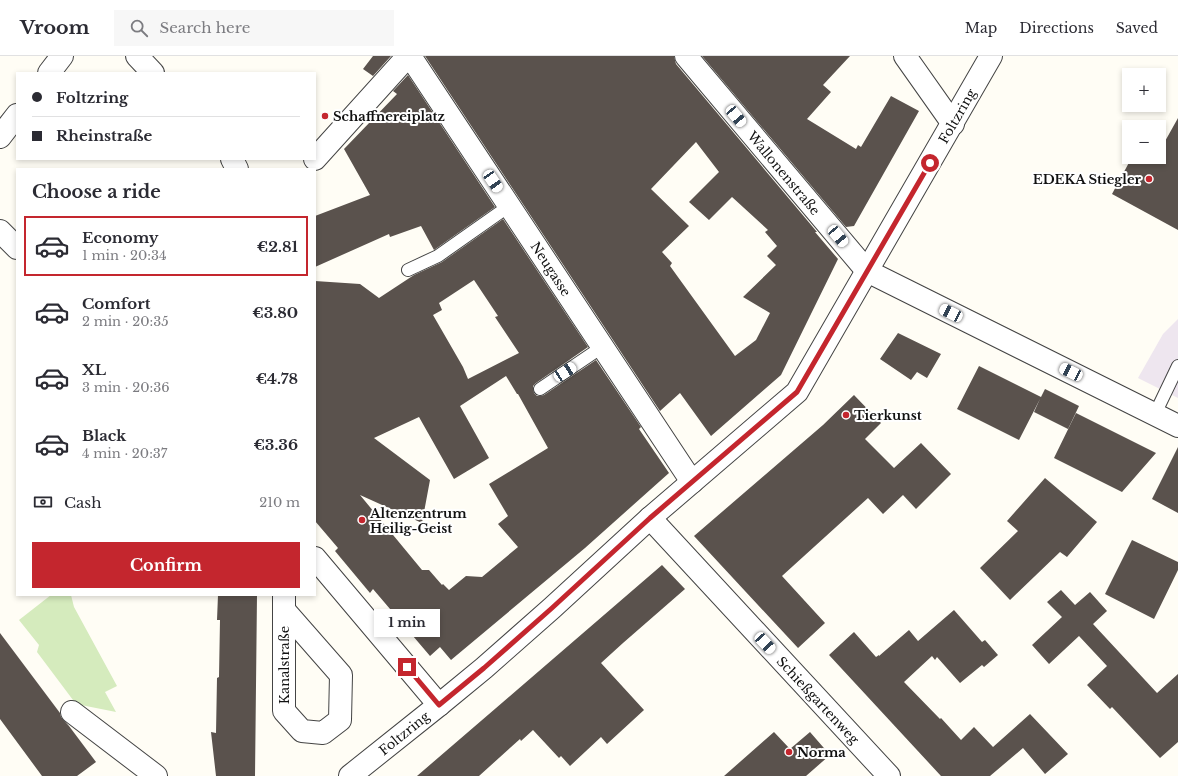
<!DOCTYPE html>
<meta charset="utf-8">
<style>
:root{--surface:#fff;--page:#f7f7f7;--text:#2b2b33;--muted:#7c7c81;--line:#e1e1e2;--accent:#c4262e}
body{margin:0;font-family:"Libre Baskerville",serif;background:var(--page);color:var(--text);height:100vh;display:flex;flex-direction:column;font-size:15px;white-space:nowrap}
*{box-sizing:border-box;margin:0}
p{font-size:13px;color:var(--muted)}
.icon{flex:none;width:22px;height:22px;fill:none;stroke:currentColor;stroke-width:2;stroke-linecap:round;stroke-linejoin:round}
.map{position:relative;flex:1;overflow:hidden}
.drawer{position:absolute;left:16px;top:112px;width:300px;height:428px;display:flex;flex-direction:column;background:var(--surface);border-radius:0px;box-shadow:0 2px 6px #0003}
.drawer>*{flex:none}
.banner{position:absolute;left:16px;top:16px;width:300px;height:88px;border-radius:0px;box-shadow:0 2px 6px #0003;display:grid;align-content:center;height:88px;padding:0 16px;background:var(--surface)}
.buttons{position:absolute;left:1122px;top:12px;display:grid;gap:8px}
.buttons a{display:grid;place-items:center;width:44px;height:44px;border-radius:0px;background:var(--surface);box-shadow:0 2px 6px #0003;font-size:20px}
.end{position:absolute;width:18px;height:18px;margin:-9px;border:5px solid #c4262e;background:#fff;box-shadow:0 0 0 2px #fff}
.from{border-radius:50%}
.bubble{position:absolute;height:28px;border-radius:0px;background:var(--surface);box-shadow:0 2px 6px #0003;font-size:13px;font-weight:700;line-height:28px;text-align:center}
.car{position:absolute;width:12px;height:24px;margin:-12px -6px;border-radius:5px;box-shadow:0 0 3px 1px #0007;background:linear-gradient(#fff 24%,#345 0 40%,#fff 0 76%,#345 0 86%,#fff 0)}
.banner b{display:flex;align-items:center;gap:14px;height:38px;font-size:15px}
.banner b+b{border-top:1px solid var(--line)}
.banner i{width:10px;height:10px;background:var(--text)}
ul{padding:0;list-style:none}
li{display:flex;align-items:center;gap:12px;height:60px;margin:0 8px 6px;padding:0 8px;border:2px solid transparent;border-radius:0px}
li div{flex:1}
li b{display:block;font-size:15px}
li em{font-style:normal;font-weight:700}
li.selected{border-color:var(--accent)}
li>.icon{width:36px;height:36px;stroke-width:1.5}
h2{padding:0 16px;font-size:18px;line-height:48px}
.pay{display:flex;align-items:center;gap:10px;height:44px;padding:0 16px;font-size:15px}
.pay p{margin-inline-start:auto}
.cta{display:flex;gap:8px;margin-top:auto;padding:8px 16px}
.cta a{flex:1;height:46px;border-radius:0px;background:var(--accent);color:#fff;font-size:16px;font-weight:700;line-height:46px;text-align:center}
header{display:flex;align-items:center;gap:24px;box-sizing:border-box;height:56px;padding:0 20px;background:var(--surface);border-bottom:1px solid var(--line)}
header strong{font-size:19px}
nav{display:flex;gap:22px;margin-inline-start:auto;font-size:14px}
.search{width:280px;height:36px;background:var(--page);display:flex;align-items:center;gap:10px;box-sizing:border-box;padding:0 14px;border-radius:0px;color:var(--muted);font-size:15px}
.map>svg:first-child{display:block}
.industrial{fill:#eee6ef}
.green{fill:#d5ebbd}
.building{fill:#5a524d;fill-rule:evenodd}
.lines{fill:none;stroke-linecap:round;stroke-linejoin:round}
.service-casing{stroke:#444;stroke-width:14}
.minor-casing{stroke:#444;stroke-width:24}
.tertiary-casing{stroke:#444;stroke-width:24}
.service{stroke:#fff;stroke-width:12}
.minor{stroke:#fff;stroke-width:22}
.tertiary{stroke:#fff;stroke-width:22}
.route{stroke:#c4262e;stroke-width:5}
.poi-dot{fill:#c4262e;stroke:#fff;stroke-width:1.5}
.labels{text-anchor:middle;stroke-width:4;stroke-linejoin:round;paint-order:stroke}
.poi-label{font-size:13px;font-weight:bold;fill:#111;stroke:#fff;text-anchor:start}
.street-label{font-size:13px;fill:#111;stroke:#fff}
</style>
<header>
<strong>Vroom</strong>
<div class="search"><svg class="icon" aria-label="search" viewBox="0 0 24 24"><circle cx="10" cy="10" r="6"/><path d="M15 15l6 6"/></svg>Search here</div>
<nav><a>Map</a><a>Directions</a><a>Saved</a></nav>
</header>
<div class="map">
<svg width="1178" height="720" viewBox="0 0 1178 720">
<rect width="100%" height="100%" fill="#fffdf5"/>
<!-- industrial -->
<path class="industrial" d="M 1178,263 L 1178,342 L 1138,322 L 1163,278 Z"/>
<!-- green -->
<path class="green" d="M 51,539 L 71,539 L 74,551 L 117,630 L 105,636 L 116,656 L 76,648 L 37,596 L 39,589 L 19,564 Z"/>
<!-- building -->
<path class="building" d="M 373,0 L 391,0 L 373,20 L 363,13 Z
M 425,0 L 674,0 L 676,8 L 817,176 L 815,176 L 838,203 L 781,319 L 711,380 L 680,337 L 660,355 ZM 696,86 L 719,116 L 689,146 L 709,164 L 732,141 L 768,174 L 765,176 L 777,190 L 767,200 L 776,209 L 743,241 L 770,257 L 756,284 L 735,300 L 670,210 L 672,207 L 662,196 L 689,170 L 651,133 Z
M 702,0 L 850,0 L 823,29 L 831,36 L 807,63 L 856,93 L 858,89 L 861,91 L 891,40 L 919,55 L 854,170 L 846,171 Z
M 408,19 L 495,151 L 434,194 L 421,170 L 390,181 L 389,178 L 315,211 L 315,160 L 370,139 L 344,93 L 397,38 L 393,35 Z
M 1178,62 L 1178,174 L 1112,138 L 1132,101 L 1159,101 L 1159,96 Z
M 503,163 L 588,291 L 536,327 L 533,330 L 534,337 L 537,340 L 541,340 L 544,339 L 596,304 L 641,371 L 639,373 L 669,417 L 585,492 L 451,604 L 440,591 L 430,600 L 373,533 L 370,537 L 335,495 L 338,492 L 315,465 L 315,225 L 360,228 L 379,242 L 414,219 L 442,206 ZM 474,224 L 498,260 L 495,261 L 519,297 L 468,323 L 463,311 L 433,259 L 442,254 L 439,247 ZM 506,320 L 517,338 L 518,338 L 548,392 L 489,428 L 508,460 L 498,468 L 518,491 L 482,521 L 466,520 L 449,534 L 443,528 L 442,529 L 429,514 L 422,514 L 360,439 L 422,467 L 430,424 L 374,382 L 419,361 L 454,423 L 489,402 L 460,350 Z
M 898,277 L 941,298 L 927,322 L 917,316 L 911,324 L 880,303 Z
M 979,310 L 1041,341 L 1045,333 L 1079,350 L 1068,373 L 1034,356 L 1040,343 L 1019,384 L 957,353 Z
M 854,339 L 881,367 L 865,383 L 894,412 L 921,387 L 951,418 L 916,453 L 903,439 L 883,458 L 868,442 L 782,520 L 825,567 L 798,592 L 694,480 L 823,369 Z
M 1076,357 L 1156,397 L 1122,436 L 1054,402 Z
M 1178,391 L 1178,457 L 1152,443 Z
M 1045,422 L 1097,466 L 1067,501 L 1060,496 L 1010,544 L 980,512 L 1018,475 L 1007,465 Z
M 1132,484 L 1178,506 L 1178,514 L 1154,563 L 1105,538 Z
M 662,509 L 685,533 L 623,587 L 601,607 L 644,654 L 607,688 L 601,681 L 570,710 L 561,700 L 559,702 L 533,674 L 521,685 L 520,683 L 479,720 L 417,720 Z
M 1061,534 L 1075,549 L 1090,536 L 1107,555 L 1093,568 L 1157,637 L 1178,618 L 1178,686 L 1160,702 L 1112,651 L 1110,653 L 1087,629 L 1107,610 L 1079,580 L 1049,608 L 1032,589 L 1062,561 L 1047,546 Z
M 218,539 L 257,539 L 255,720 L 216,720 L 211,676 L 216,677 L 217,622 L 219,621 L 220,564 L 217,564 Z
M 954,554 L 982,586 L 985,584 L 998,599 L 984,611 L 982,609 L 960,627 L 937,601 L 935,604 L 932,600 L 904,626 L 940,663 L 941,662 L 961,684 L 974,671 L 993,691 L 1030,658 L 1068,698 L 1045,718 L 1023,692 L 990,720 L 941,720 L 829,599 L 854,576 L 876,601 L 879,599 L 879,600 L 909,574 L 918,585 Z
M 0,577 L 60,657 L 61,661 L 69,670 L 96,706 L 77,720 L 42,720 L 0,663 Z
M 774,676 L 790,693 L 810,676 L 830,699 L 806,720 L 724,720 Z"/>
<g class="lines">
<!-- service casing -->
<g class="service-casing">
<path id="service" d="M 408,214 L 438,200 L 509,150
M 540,333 L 602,291
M 1155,358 L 1178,310"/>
</g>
<!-- minor casing -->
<g class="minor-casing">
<path id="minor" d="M 137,0 L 153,17
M 410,0 L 692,426
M 686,0 L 867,215 L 1178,370
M 905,0 L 953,68
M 49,17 L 62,0
M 0,81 L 17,59
M 232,103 L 237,113
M 315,103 L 408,0
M 0,175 L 17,192
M 650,462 L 889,720
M 315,502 L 439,649
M 284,554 L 341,619 L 340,664 L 323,677 L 302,675 L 284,655 L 284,539
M 72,656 L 156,720"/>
</g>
<!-- tertiary casing -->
<g class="tertiary-casing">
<path id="tertiary" d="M 350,720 L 439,649 L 484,612 L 552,552 L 650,462 L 797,336 L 991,0"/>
</g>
<!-- service -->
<use href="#service" class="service"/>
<!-- minor -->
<use href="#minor" class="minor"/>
<!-- tertiary -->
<use href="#tertiary" class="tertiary"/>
</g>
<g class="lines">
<!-- route -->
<path class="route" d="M 407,611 L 439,649 L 484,612 L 552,552 L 650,462 L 797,336 L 930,107"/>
</g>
<!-- markers -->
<g class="poi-dot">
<circle cx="325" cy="60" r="4"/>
<circle cx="1149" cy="123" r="4"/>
<circle cx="846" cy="359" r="4"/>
<circle cx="362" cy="464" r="4"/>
<circle cx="789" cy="696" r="4"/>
</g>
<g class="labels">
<!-- poi labels -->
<g class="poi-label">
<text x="333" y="65">Schaffnereiplatz</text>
<text x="1141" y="128" text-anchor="end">EDEKA Stiegler</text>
<text x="854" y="364">Tierkunst</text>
<text x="370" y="462">Altenzentrum<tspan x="370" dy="15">Heilig-Geist</tspan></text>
<text x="797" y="701">Norma</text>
</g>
<!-- street labels -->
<g class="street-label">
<text transform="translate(957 60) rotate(-60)" y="5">Foltzring</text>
<text transform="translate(784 117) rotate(50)" y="5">Wallonenstraße</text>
<text transform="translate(551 213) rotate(57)" y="5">Neugasse</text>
<text transform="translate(284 609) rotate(-90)" y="5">Kanalstraße</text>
<text transform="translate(818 644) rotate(47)" y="5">Schießgartenweg</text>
<text transform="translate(404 677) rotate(-39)" y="5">Foltzring</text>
</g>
</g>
</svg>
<div class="buttons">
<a>+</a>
<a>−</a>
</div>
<i class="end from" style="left:930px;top:107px"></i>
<i class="end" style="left:407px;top:611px"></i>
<div class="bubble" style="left:374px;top:553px;width:66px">1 min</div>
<i class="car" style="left:736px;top:60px;rotate:140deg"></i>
<i class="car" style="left:493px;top:125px;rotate:146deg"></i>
<i class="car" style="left:838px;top:180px;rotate:140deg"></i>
<i class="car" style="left:951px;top:257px;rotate:296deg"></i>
<i class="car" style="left:565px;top:316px;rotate:57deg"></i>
<i class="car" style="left:1071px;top:316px;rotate:296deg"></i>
<i class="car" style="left:765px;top:587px;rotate:137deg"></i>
<div class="banner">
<b><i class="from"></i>Foltzring</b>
<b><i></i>Rheinstraße</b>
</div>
<section class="drawer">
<h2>Choose a ride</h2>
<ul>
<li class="selected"><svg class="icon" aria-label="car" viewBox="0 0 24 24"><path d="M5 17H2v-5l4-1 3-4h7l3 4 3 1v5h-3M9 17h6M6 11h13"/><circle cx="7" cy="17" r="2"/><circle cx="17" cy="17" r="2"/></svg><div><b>Economy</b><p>1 min · 20:34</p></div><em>€2.81</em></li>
<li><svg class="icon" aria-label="car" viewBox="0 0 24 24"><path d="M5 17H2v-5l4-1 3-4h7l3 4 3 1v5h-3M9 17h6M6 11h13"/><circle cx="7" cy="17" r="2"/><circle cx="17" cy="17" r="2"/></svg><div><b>Comfort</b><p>2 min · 20:35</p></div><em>€3.80</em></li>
<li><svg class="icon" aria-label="car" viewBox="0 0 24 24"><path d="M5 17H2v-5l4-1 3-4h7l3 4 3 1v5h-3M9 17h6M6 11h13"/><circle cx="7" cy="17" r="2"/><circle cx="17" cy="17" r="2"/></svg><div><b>XL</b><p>3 min · 20:36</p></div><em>€4.78</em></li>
<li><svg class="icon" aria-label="car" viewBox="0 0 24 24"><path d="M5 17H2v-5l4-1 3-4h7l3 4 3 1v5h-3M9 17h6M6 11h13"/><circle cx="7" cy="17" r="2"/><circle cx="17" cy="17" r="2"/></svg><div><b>Black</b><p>4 min · 20:37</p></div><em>€3.36</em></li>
</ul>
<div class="pay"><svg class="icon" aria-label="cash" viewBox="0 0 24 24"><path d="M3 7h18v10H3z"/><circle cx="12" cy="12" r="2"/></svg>Cash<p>210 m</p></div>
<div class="cta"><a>Confirm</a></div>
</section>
</div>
